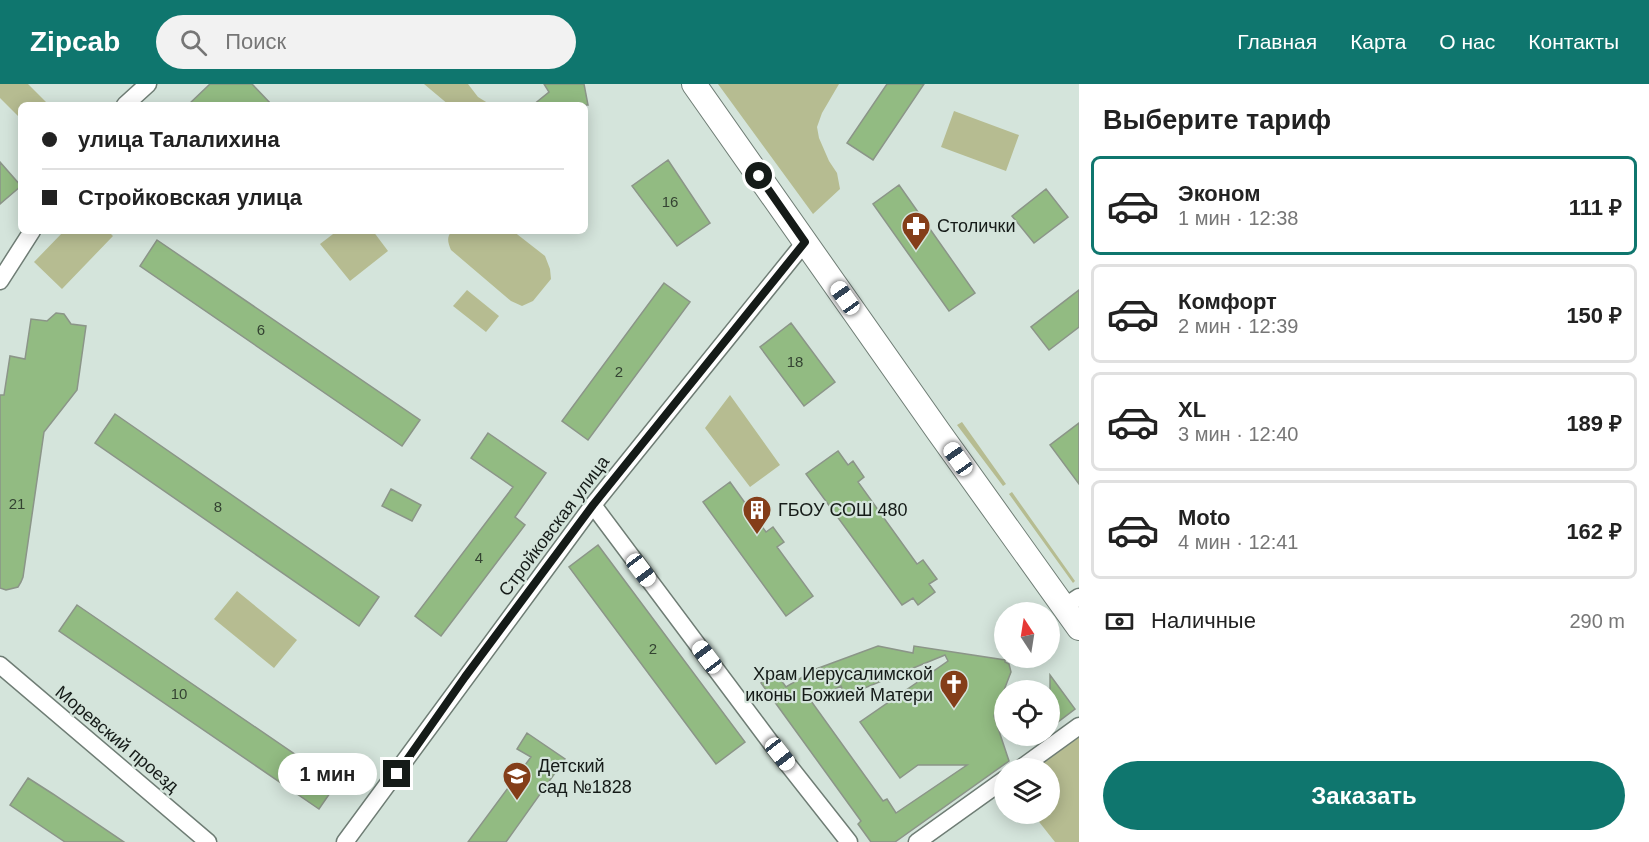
<!DOCTYPE html>
<html lang="ru">
<meta charset="utf-8">
<style>
:root{--surface:#fff;--page:#f2f2f2;--text:#222;--muted:#767676;--line:#e0e0e0;--accent:#0f766e}
body{margin:0;font-family:Helvetica,sans-serif;background:var(--page);color:var(--text);height:100vh;display:flex;flex-direction:column;font-size:22px;white-space:nowrap}
*{box-sizing:border-box;margin:0}
p{font-size:20px;color:var(--muted)}
.icon{flex:none;width:33px;height:33px;fill:none;stroke:currentColor;stroke-width:2;stroke-linecap:round;stroke-linejoin:round}
.map{position:relative;flex:1;overflow:hidden}
.side{display:flex;flex-direction:column;background:var(--surface);width:570px}
.side>*{flex:none}
.banner{position:absolute;left:18px;top:18px;width:570px;height:132px;border-radius:9px;box-shadow:0 3px 15px #0003;display:grid;align-content:center;height:132px;padding:0 24px;background:var(--surface)}
.needle{width:39px;rotate:348deg}
.buttons{position:absolute;left:994px;top:518px;display:grid;gap:12px}
.buttons a{display:grid;place-items:center;width:66px;height:66px;border-radius:50%;background:var(--surface);box-shadow:0 3px 15px #0003;font-size:30px}
.end{position:absolute;width:27px;height:27px;margin:-14px;border:8px solid #151b18;background:#fff;box-shadow:0 0 0 3px #fff}
.from{border-radius:50%}
.bubble{position:absolute;height:42px;border-radius:21px;background:var(--surface);box-shadow:0 3px 15px #0003;font-size:20px;font-weight:700;line-height:42px;text-align:center}
.car{position:absolute;width:18px;height:36px;margin:-18px -9px;border-radius:8px;box-shadow:0 0 4px 2px #0007;background:linear-gradient(#fff 24%,#345 0 40%,#fff 0 76%,#345 0 86%,#fff 0)}
.banner b{display:flex;align-items:center;gap:21px;height:57px;font-size:22px}
.banner b+b{border-top:2px solid var(--line)}
.banner i{width:15px;height:15px;background:var(--text)}
ul{padding:0;list-style:none}
li{display:flex;align-items:center;gap:18px;height:99px;margin:0 12px 9px;padding:0 12px;border:3px solid var(--line);border-radius:9px}
li div{flex:1}
li b{display:block;font-size:22px}
li em{font-style:normal;font-weight:700}
li.current{border-color:var(--accent)}
li>.icon{width:54px;height:54px;stroke-width:1.5}
h2{padding:0 24px;font-size:27px;line-height:72px}
.pay{display:flex;align-items:center;gap:15px;height:66px;padding:0 24px;font-size:22px}
.pay p{margin-inline-start:auto}
.primary-button{display:flex;gap:12px;margin-top:auto;padding:12px 24px}
.primary-button a{flex:1;height:69px;border-radius:36px;background:var(--accent);color:#fff;font-size:24px;font-weight:700;line-height:69px;text-align:center}
header{display:flex;align-items:center;gap:36px;box-sizing:border-box;height:84px;padding:0 30px;background:var(--accent);color:#fff}
header strong{font-size:28px}
nav{display:flex;gap:33px;margin-inline-start:auto;font-size:21px}
.search{width:420px;height:54px;background:var(--page);display:flex;align-items:center;gap:15px;box-sizing:border-box;padding:0 21px;border-radius:33px;color:var(--muted);font-size:22px}
main{display:flex;flex:1;min-height:0}
.map>svg:first-child{display:block}
.green{fill:#b6bc91}
.building{fill:#92bb82;stroke:#8b9588;stroke-width:1.5;fill-rule:evenodd}
.lines{fill:none;stroke-linecap:round;stroke-linejoin:round}
.street-casing{stroke:#6f7d75;stroke-width:19}
.secondary-casing{stroke:#6f7d75;stroke-width:26}
.street{stroke:#fff;stroke-width:16}
.secondary{stroke:#fff;stroke-width:24}
.route{stroke:#151b18;stroke-width:8}
.labels{text-anchor:middle;stroke-width:4.5;stroke-linejoin:round;paint-order:stroke}
.number-label{font-size:15px;fill:#344332}
.poi-label{font-size:18px;fill:#151b18;stroke:#d4e4db;text-anchor:start}
.street-label{font-size:18px;fill:#151b18;stroke:#d4e4db}
</style>
<header>
<strong>Zipcab</strong>
<div class="search"><svg class="icon" aria-label="search" viewBox="0 0 24 24"><circle cx="10" cy="10" r="6"/><path d="M15 15l6 6"/></svg>Поиск</div>
<nav><a>Главная</a><a>Карта</a><a>О нас</a><a>Контакты</a></nav>
</header>
<main>
<div class="map">
<svg width="1079" height="758" viewBox="0 0 1079 758">
<rect width="100%" height="100%" fill="#d4e4db"/>
<!-- green -->
<path class="green" d="M 0,0 L 28,0 L 49,21 L 21,21 L 21,35 L 0,14 Z
M 424,0 L 468,0 L 478,13 L 491,21 L 449,21 Z
M 718,0 L 839,0 L 822,29 L 817,43 L 819,54 L 829,77 L 837,89 L 840,105 L 813,130 Z
M 954,27 L 1019,51 L 1006,87 L 941,63 Z
M 64,147 L 108,147 L 113,152 L 62,205 L 34,178 Z
M 337,147 L 373,147 L 388,167 L 350,197 L 320,160 Z
M 452,147 L 513,147 L 545,172 L 550,185 L 551,195 L 533,217 L 522,222 L 511,217 L 451,166 C 448,159 446,153 452,147 Z
M 467,206 L 499,232 L 486,248 L 453,222 Z
M 730,311 L 780,381 L 750,403 L 705,344 Z
M 962,338 L 1006,400 L 1003,402 L 957,341 Z
M 1012,408 L 1075,497 L 1073,499 L 1009,410 Z
M 237,507 L 297,556 L 274,584 L 214,535 Z
M 1079,650 L 1079,758 L 1055,758 L 1032,729 L 1050,729 L 1050,684 L 1034,684 Z"/>
<!-- building -->
<path class="building" d="M 210,0 L 252,0 L 272,21 L 188,21 Z
M 544,0 L 584,0 L 588,21 L 533,21 L 549,8 Z
M 887,0 L 924,0 L 873,76 L 847,59 Z
M 668,76 L 710,139 L 677,162 L 632,102 Z
M 0,78 L 21,102 L 0,120 Z
M 899,101 L 975,209 L 949,227 L 873,120 Z
M 1046,105 L 1068,133 L 1034,159 L 1012,132 Z
M 157,156 L 420,336 L 402,362 L 140,182 Z
M 664,199 L 690,218 L 588,356 L 562,337 Z
M 1079,206 L 1079,243 L 1049,266 L 1031,243 Z
M 56,229 L 64,230 L 71,240 L 86,242 L 77,306 L 44,348 L 23,493 L 21,498 L 18,503 L 6,506 L 0,504 L 0,311 L 4,311 L 10,272 L 25,275 L 31,235 L 47,237 Z
M 791,239 L 835,298 L 804,322 L 760,263 Z
M 115,330 L 379,513 L 359,542 L 95,359 Z
M 1079,339 L 1079,400 L 1050,361 Z
M 488,349 L 546,389 L 515,433 L 525,441 L 441,552 L 415,532 L 513,403 L 471,374 Z
M 838,367 L 848,381 L 853,377 L 864,393 L 858,398 L 917,480 L 923,476 L 937,495 L 929,500 L 935,508 L 918,521 L 913,514 L 902,521 L 806,390 Z
M 730,398 L 766,448 L 773,443 L 784,458 L 777,463 L 813,512 L 786,532 L 703,418 Z
M 391,405 L 421,421 L 412,437 L 382,422 Z
M 598,461 L 745,658 L 716,680 L 569,483 Z
M 77,521 L 337,699 L 319,725 L 59,547 Z
M 878,562 L 913,569 L 914,562 L 1005,576 L 1005,578 L 1009,580 L 1011,588 L 994,632 L 1009,677 L 895,758 L 871,758 L 858,740 L 861,737 L 761,599 L 776,589 L 786,603 L 816,585 ZM 945,571 L 948,577 L 860,638 L 900,694 L 918,681 L 967,681 L 896,729 L 887,715 L 883,717 L 811,617 L 841,602 L 845,612 Z
M 1050,591 L 1075,625 L 1050,644 Z
M 527,649 L 565,675 L 506,758 L 468,758 L 531,673 L 517,665 Z
M 28,694 L 53,710 L 124,758 L 65,758 L 10,721 Z"/>
<g class="lines">
<!-- street casing -->
<g class="street-casing">
<path id="street" d="M 125,21 L 148,0
M 0,197 L 32,147
M 593,421 L 771,659 L 849,758
M 1064,523 L 1079,513
M 0,581 L 208,758
M 1021,684 L 1079,642
M 345,758 L 593,421 L 805,158
M 917,758 L 1005,695"/>
</g>
<!-- secondary casing -->
<g class="secondary-casing">
<path id="secondary" d="M 694,0 L 938,347 L 1079,544"/>
</g>
<!-- street -->
<use href="#street" class="street"/>
<!-- secondary -->
<use href="#secondary" class="secondary"/>
</g>
<g class="lines">
<!-- route -->
<path class="route" d="M 397,690 L 465,593 L 593,421 L 805,158 L 759,92"/>
</g>
<!-- icons -->
<defs>
<g id="pharmacy-pin" transform="scale(1.5)"><path d="M0 17L-7.5 6A9.5 9.5 0 1 1 7.5 6Z" fill="#843e19" stroke="#d4e4db"/><path d="M-2-6h4v4h4v4h-4v4h-4v-4h-4v-4h4Z" fill="#fff"/></g>
<g id="building-pin" transform="scale(1.5)"><path d="M0 17L-7.5 6A9.5 9.5 0 1 1 7.5 6Z" fill="#843e19" stroke="#d4e4db"/><path d="M-4-6H4V6H1V3H-1V6H-4ZM-2.5-4.3h1.7v1.8h-1.7ZM.8-4.3h1.7v1.8H.8ZM-2.5-1h1.7V.8h-1.7ZM.8-1h1.7V.8H.8Z" fill="#fff"/></g>
<g id="church-pin" transform="scale(1.5)"><path d="M0 17L-7.5 6A9.5 9.5 0 1 1 7.5 6Z" fill="#843e19" stroke="#d4e4db"/><path d="M-1.2-6h2.4v3.5h3.3v2.4h-3.3V6h-2.4V-.1h-3.3v-2.4h3.3Z" fill="#fff"/></g>
<g id="school-pin" transform="scale(1.5)"><path d="M0 17L-7.5 6A9.5 9.5 0 1 1 7.5 6Z" fill="#843e19" stroke="#d4e4db"/><path d="M0-5L7-2L0 1L-7-2ZM-4 1L0 2.5L4 1V4Q0 6-4 4Z" fill="#fff"/></g>
</defs>
<g fill-rule="evenodd">
<use href="#pharmacy-pin" x="916" y="142"/>
<use href="#building-pin" x="757" y="426"/>
<use href="#church-pin" x="954" y="600"/>
<use href="#school-pin" x="517" y="692"/>
</g>
<g class="labels">
<!-- number labels -->
<g class="number-label">
<text x="670" y="123">16</text>
<text x="261" y="251">6</text>
<text x="795" y="283">18</text>
<text x="619" y="293">2</text>
<text x="17" y="425">21</text>
<text x="218" y="428">8</text>
<text x="479" y="479">4</text>
<text x="653" y="570">2</text>
<text x="179" y="615">10</text>
</g>
<!-- poi labels -->
<g class="poi-label">
<text x="937" y="148">Столички</text>
<text x="778" y="432">ГБОУ СОШ 480</text>
<text x="933" y="596" text-anchor="end">Храм Иерусалимской<tspan x="933" dy="21">иконы Божией Матери</tspan></text>
<text x="538" y="688">Детский<tspan x="538" dy="21">сад №1828</tspan></text>
</g>
<!-- street labels -->
<g class="street-label">
<text transform="translate(554 442) rotate(-53)" y="6">Стройковская улица</text>
<text transform="translate(117 655) rotate(40)" y="6">Моревский проезд</text>
</g>
</g>
</svg>
<div class="buttons">
<a><svg class="needle" viewBox="-14 -14 28 28"><path d="M0-13l5 13h-10z" fill="#e53935"/><path d="M0 13l5-13h-10z" fill="#767676"/></svg></a>
<a><svg class="icon" aria-label="locate" viewBox="0 0 24 24"><circle cx="12" cy="12" r="6"/><path d="M12 2v4M12 18v4M2 12h4M18 12h4"/></svg></a>
<a><svg class="icon" aria-label="layers" viewBox="0 0 24 24"><path d="M12 4l9 5-9 5-9-5zM3 14l9 5 9-5"/></svg></a>
</div>
<i class="end from" style="left:759px;top:92px"></i>
<i class="end" style="left:397px;top:690px"></i>
<div class="bubble" style="left:278px;top:669px;width:99px">1 мин</div>
<i class="car" style="left:845px;top:214px;rotate:325deg"></i>
<i class="car" style="left:958px;top:375px;rotate:325deg"></i>
<i class="car" style="left:641px;top:486px;rotate:143deg"></i>
<i class="car" style="left:707px;top:573px;rotate:323deg"></i>
<i class="car" style="left:780px;top:670px;rotate:142deg"></i>
<div class="banner">
<b><i class="from"></i>улица Талалихина</b>
<b><i></i>Стройковская улица</b>
</div>
</div>
<section class="side">
<h2>Выберите тариф</h2>
<ul>
<li class="current"><svg class="icon" aria-label="car" viewBox="0 0 24 24"><path d="M5 17H2v-5l4-1 3-4h7l3 4 3 1v5h-3M9 17h6M6 11h13"/><circle cx="7" cy="17" r="2"/><circle cx="17" cy="17" r="2"/></svg><div><b>Эконом</b><p>1 мин · 12:38</p></div><em>111 ₽</em></li>
<li><svg class="icon" aria-label="car" viewBox="0 0 24 24"><path d="M5 17H2v-5l4-1 3-4h7l3 4 3 1v5h-3M9 17h6M6 11h13"/><circle cx="7" cy="17" r="2"/><circle cx="17" cy="17" r="2"/></svg><div><b>Комфорт</b><p>2 мин · 12:39</p></div><em>150 ₽</em></li>
<li><svg class="icon" aria-label="car" viewBox="0 0 24 24"><path d="M5 17H2v-5l4-1 3-4h7l3 4 3 1v5h-3M9 17h6M6 11h13"/><circle cx="7" cy="17" r="2"/><circle cx="17" cy="17" r="2"/></svg><div><b>XL</b><p>3 мин · 12:40</p></div><em>189 ₽</em></li>
<li><svg class="icon" aria-label="car" viewBox="0 0 24 24"><path d="M5 17H2v-5l4-1 3-4h7l3 4 3 1v5h-3M9 17h6M6 11h13"/><circle cx="7" cy="17" r="2"/><circle cx="17" cy="17" r="2"/></svg><div><b>Moto</b><p>4 мин · 12:41</p></div><em>162 ₽</em></li>
</ul>
<div class="pay"><svg class="icon" aria-label="cash" viewBox="0 0 24 24"><path d="M3 7h18v10H3z"/><circle cx="12" cy="12" r="2"/></svg>Наличные<p>290 m</p></div>
<div class="primary-button"><a>Заказать</a></div>
</section>
</main>
